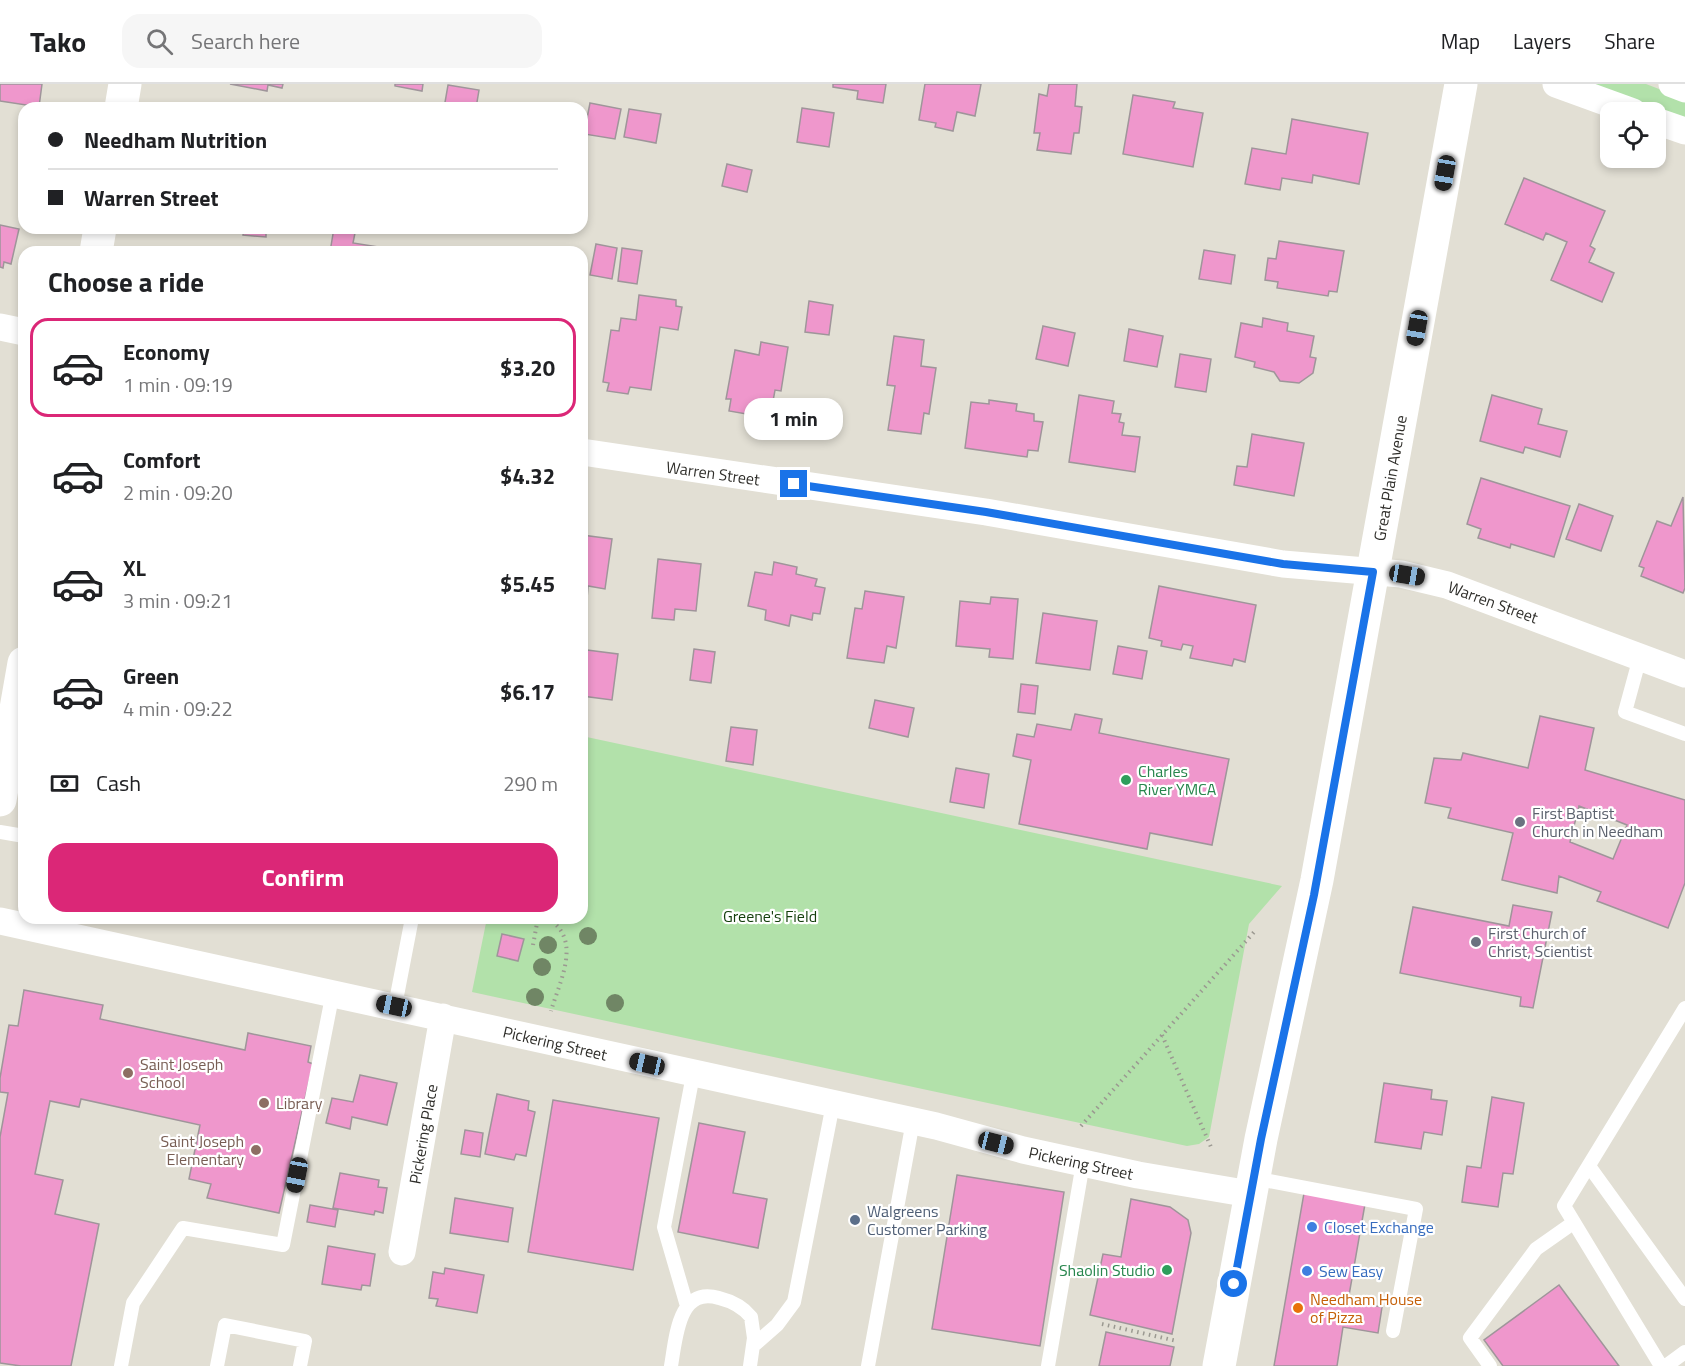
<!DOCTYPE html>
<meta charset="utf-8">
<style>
:root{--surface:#fff;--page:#f6f6f6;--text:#202124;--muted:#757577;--line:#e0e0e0;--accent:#db2777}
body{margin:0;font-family:"Titillium Web",sans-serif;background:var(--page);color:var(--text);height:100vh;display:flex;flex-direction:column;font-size:22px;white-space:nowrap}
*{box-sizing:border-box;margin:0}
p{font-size:20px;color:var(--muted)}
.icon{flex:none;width:33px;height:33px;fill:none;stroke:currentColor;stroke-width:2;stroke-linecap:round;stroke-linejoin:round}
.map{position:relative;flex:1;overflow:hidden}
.panel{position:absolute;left:18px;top:162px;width:570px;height:678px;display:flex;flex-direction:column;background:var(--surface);border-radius:18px;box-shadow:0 3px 9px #0003}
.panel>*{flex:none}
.hud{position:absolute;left:18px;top:18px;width:570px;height:132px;border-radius:18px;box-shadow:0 3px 9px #0003;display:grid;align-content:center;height:132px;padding:0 30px;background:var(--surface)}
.fabs{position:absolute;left:1600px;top:18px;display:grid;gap:12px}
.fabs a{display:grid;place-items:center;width:66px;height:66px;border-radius:12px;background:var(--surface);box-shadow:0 3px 9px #0003;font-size:30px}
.end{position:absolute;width:27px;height:27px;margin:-14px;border:8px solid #1a73e8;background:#fff;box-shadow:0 0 0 3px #fff}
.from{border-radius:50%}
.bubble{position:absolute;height:42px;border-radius:18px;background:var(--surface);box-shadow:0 3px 9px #0003;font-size:20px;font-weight:700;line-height:42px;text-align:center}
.car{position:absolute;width:18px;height:36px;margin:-18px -9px;border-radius:8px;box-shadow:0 0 4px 2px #0007;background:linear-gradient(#222 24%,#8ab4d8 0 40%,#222 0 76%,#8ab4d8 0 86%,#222 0)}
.hud b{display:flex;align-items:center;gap:21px;height:57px;font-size:22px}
.hud b+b{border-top:2px solid var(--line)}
.hud i{width:15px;height:15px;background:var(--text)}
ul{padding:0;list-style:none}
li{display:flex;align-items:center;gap:18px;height:99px;margin:0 12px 9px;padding:0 18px;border:3px solid transparent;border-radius:18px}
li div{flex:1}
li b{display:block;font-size:22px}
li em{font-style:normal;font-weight:700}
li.on{border-color:var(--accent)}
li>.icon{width:54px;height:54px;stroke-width:1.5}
h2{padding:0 30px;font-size:27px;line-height:72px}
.pay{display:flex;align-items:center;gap:15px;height:66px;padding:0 30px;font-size:22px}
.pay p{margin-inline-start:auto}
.action{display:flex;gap:12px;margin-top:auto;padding:12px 30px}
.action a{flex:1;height:69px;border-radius:18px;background:var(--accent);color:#fff;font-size:24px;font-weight:700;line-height:69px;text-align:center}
header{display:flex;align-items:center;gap:36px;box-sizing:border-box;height:84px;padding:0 30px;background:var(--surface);border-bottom:2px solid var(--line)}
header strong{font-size:28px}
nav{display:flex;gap:33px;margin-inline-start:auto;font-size:21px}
.search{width:420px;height:54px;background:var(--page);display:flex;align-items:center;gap:15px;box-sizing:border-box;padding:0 21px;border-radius:18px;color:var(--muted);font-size:22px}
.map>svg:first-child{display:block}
.green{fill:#b2e1aa}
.building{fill:#ef97cc;stroke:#9f959a;stroke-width:1.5;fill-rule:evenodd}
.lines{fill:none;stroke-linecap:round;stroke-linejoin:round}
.path{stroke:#9b9991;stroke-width:4;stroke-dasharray:1.5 4.5;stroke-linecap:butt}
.lane{stroke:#fff;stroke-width:14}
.street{stroke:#fff;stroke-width:27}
.secondary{stroke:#fff;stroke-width:33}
.tree{fill:#708665}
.route{stroke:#1a73e8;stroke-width:8}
.leisure-dot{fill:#2e9e5b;stroke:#fff;stroke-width:2}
.worship-dot{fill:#6b7280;stroke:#fff;stroke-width:2}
.education-dot{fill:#8d6e63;stroke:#fff;stroke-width:2}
.service-dot{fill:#5c6f8a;stroke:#fff;stroke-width:2}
.shop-dot{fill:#3f7fe0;stroke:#fff;stroke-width:2}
.food-dot{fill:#e8710a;stroke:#fff;stroke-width:2}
.labels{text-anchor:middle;stroke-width:4.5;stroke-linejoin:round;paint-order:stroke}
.street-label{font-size:16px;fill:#2f2e2a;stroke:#fff}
.leisure-label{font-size:16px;fill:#27864d;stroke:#fff;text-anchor:start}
.worship-label{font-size:16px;fill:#5b616d;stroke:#fff;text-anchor:start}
.park-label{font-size:16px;fill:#133e0b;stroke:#fff}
.education-label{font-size:16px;fill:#785e54;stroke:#fff;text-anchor:start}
.service-label{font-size:16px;fill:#4e5e75;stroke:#fff;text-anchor:start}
.shop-label{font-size:16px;fill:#366cbe;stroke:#fff;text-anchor:start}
.food-label{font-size:16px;fill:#c56008;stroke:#fff;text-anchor:start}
</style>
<header>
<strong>Tako</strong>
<div class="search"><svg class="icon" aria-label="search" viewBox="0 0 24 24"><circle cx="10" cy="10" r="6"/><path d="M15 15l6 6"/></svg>Search here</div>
<nav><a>Map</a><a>Layers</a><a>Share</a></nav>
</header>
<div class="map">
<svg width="1685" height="1282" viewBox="0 0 1685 1282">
<rect width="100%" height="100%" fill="#e2dfd4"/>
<!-- green -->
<path class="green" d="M 1588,0 L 1646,0 L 1685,15 L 1685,36 Z
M 582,652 L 1282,802 L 1249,840 L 1209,1053 L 1199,1060 L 1187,1062 L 472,908 L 487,834 L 582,834 Z"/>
<!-- building -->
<path class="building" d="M 0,0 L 42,0 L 39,23 L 0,17 Z
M 230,0 L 283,0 L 282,4 L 268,1 L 267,7 Z
M 395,0 L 423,0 L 422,7 L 395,2 Z
M 833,0 L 886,0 L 883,19 L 857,15 L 858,7 L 833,3 Z
M 925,0 L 981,0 L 975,32 L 957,28 L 953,47 L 935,43 L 936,39 L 919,36 Z
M 1049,0 L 1077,0 L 1075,22 L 1082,23 L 1079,49 L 1074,49 L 1071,70 L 1037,66 L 1040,49 L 1034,49 L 1039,10 L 1047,12 Z
M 448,1 L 479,6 L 476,24 L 444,24 Z
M 1133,11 L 1175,18 L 1173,24 L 1203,29 L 1193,83 L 1123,70 Z
M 590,19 L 621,25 L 615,55 L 584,50 Z
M 802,24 L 834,29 L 829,63 L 797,58 Z
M 629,25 L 661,30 L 656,59 L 624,53 Z
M 1292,35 L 1368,49 L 1359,100 L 1313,91 L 1312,99 L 1282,94 L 1280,106 L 1245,100 L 1252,64 L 1286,70 Z
M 727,80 L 752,86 L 747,108 L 722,102 Z
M 1524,94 L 1605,127 L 1590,162 L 1595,165 L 1589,178 L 1614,189 L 1602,218 L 1551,196 L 1567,158 L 1546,149 L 1543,156 L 1505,140 Z
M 0,141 L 19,145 L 11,180 L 4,178 L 3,184 L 0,183 Z
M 244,144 L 266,144 L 266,153 L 243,151 Z
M 334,144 L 356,144 L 353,159 L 384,164 L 384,168 L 330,168 Z
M 1279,157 L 1344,167 L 1337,208 L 1329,207 L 1328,212 L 1277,204 L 1278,198 L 1265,196 L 1268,174 L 1276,175 Z
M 596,160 L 617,164 L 612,195 L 590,191 Z
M 622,164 L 642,167 L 637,200 L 618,197 Z
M 1204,166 L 1235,171 L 1231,200 L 1199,195 Z
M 639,211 L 676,216 L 676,222 L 682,223 L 678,246 L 660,243 L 651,306 L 630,303 L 628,310 L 607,307 L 609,299 L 603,298 L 611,246 L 619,247 L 621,234 L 636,236 Z
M 809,217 L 833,221 L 829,251 L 805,248 Z
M 1263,234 L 1288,239 L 1287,247 L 1314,252 L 1310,273 L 1316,274 L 1313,289 L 1299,299 L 1280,297 L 1274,288 L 1254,283 L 1255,278 L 1235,273 L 1241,239 L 1262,243 Z
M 1043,242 L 1075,249 L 1068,282 L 1036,275 Z
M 1129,245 L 1163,252 L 1157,283 L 1124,277 Z
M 894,252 L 924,256 L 921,282 L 936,284 L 929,330 L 924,329 L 921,350 L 888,346 L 895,302 L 887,301 Z
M 761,258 L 788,263 L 781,307 L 775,306 L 770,334 L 729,327 L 731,315 L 726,315 L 735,266 L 759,271 Z
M 1180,270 L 1211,275 L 1206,308 L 1175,303 Z
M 1079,311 L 1114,317 L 1112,329 L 1121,330 L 1119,338 L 1124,339 L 1122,351 L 1140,353 L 1135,388 L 1069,378 Z
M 1492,311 L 1542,325 L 1538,340 L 1567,347 L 1560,373 L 1525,363 L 1523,369 L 1480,357 Z
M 989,316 L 1017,320 L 1016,327 L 1034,330 L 1034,337 L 1043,338 L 1038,367 L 1028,366 L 1027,373 L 965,364 L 971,318 L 989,320 Z
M 1252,350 L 1304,359 L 1294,412 L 1234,401 L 1237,382 L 1247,383 Z
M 1481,394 L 1570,422 L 1554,473 L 1511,460 L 1510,464 L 1478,454 L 1481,445 L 1467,440 Z
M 1683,413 L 1685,504 L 1683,509 L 1641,492 L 1644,484 L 1639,482 L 1657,437 L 1671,442 Z
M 1579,420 L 1613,432 L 1601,467 L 1566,455 Z
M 582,451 L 612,455 L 605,505 L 588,502 L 587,515 L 582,515 Z
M 658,475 L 701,480 L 696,527 L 675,525 L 674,536 L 652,534 Z
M 774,478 L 797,483 L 796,490 L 817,495 L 815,502 L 825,504 L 820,530 L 813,529 L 812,536 L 791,531 L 789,542 L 765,536 L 766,526 L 748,522 L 755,488 L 772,491 Z
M 1159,502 L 1256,521 L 1245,578 L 1234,575 L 1232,582 L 1190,574 L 1193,562 L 1183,560 L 1181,566 L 1161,562 L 1162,557 L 1149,554 Z
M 865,507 L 904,513 L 896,564 L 887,562 L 884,579 L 847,574 L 855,524 L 862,525 Z
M 991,513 L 1018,515 L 1013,575 L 989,573 L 990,565 L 956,562 L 960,517 L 990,520 Z
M 1043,529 L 1097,537 L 1090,586 L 1036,579 Z
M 1118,562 L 1147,567 L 1142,595 L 1113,590 Z
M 694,565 L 715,568 L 711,599 L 690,596 Z
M 587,566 L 618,570 L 612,616 L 582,612 L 582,582 L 585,582 Z
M 1021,600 L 1038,602 L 1035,630 L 1018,628 Z
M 875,616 L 914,624 L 908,653 L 869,644 Z
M 1075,630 L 1102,635 L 1099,649 L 1229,675 L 1212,761 L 1150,749 L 1147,765 L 1019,740 L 1031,676 L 1013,672 L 1017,650 L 1034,653 L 1037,640 L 1071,646 Z
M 1540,632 L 1594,644 L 1585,686 L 1685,716 L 1685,799 L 1668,844 L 1597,817 L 1601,808 L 1559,792 L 1557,809 L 1502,796 L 1513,749 L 1448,734 L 1451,724 L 1425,719 L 1434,674 L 1461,676 L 1463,669 L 1528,684 ZM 1579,722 L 1627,741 L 1613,775 L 1570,758 Z
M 731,643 L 757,646 L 753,681 L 726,677 Z
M 956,684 L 989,690 L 984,724 L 950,718 Z
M 1513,821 L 1552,828 L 1533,924 L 1520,922 L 1521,913 L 1400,889 L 1413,823 L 1509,842 Z
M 502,850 L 524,855 L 518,877 L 497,872 Z
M 24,906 L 103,921 L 100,935 L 245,966 L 248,949 L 311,962 L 308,978 L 313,980 L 279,1129 L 207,1114 L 211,1100 L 189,1095 L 200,1041 L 81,1015 L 79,1023 L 50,1017 L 35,1090 L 63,1096 L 55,1130 L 99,1140 L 71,1282 L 21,1282 L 0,1279 L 0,1053 L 8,1009 L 0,1008 L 0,994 L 9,941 L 18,942 Z
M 360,991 L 397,999 L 387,1041 L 352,1033 L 350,1045 L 326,1039 L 332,1014 L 353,1018 Z
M 1384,999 L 1432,1006 L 1431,1015 L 1447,1017 L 1442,1051 L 1424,1048 L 1421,1065 L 1375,1058 Z
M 497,1010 L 529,1017 L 528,1026 L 535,1028 L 526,1072 L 516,1070 L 514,1076 L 485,1070 Z
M 1492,1013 L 1524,1019 L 1513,1090 L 1503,1089 L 1498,1123 L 1462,1118 L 1467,1082 L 1481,1084 Z
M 553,1016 L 659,1034 L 633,1186 L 528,1168 Z
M 699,1039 L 745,1048 L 733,1109 L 767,1115 L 758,1164 L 678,1148 Z
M 465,1046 L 483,1049 L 480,1073 L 461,1070 Z
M 340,1089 L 379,1096 L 378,1103 L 387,1104 L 383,1129 L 375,1127 L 374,1131 L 333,1124 Z
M 957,1091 L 1064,1108 L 1040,1262 L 932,1245 Z
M 1304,1109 L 1365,1120 L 1348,1217 L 1382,1223 L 1378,1249 L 1343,1243 L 1337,1282 L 1274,1282 Z
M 455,1114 L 513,1124 L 508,1158 L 450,1149 Z
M 1131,1115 L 1170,1123 L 1188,1136 L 1191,1149 L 1172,1250 L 1090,1231 L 1103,1170 L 1121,1173 Z
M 310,1121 L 338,1126 L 335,1143 L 307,1138 Z
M 328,1162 L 375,1170 L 370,1202 L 362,1201 L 361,1206 L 322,1200 Z
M 445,1184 L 484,1191 L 477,1229 L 436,1222 L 438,1215 L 429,1214 L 433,1188 L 444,1190 Z
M 1559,1201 L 1619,1282 L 1503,1282 L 1484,1256 Z
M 1106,1248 L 1174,1263 L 1170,1282 L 1099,1282 Z"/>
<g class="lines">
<!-- path -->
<path class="path" d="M 547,834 C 583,855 560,896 551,927
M 533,861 L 538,834
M 1162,951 L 1211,1063
M 1081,1042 L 1255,847
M 1102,1240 L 1177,1257"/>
<!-- lane -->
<path class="lane" d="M 1640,573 L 1625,628 L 1685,650
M 0,748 L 24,752
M 395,922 L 412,834
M 1589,1082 L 1685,1215
M 1253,1094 L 1416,1125 L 1393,1247
M 687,1222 L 664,1143 L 693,991
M 753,1262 L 777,1241 L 794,1218 L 833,1020
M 121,1282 L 133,1219 L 183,1144 L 283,1161 L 333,908
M 217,1282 L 225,1241 L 305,1257 L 300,1282
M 671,1282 C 676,1254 678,1202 719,1214 C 731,1217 743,1223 751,1233 L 754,1254 L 750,1282
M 868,1282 L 913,1037
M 1048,1282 L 1083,1079
M 1490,1282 L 1470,1254 L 1536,1165 L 1573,1139
M 1661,1282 L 1564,1122 L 1685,924
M 1666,1282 L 1685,1268"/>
<!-- street -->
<path class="street" d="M 1556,0 L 1633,28
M 1672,0 L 1685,5
M 1656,37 L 1685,47
M 0,243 L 24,248
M 582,368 L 986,428 L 1283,480 L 1401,490 L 1447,501 L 1685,590
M 0,837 L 936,1042 L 1023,1066 L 1138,1091 L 1250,1110
M 402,1168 L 443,933"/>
<!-- secondary -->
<path class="secondary" d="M 121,24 L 125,0
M 96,168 L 100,144
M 0,716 L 24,579
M 1219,1282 L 1261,1055 L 1317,796 L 1461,0"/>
</g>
<!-- trees -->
<g class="tree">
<circle cx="588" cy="852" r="9"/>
<circle cx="548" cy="861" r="9"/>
<circle cx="542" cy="883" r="9"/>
<circle cx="535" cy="913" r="9"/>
<circle cx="615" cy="919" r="9"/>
</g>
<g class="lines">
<!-- route -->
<path class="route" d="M 794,400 L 986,428 L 1283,480 L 1373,488 L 1314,811 L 1261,1055 L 1234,1200"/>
</g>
<!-- markers -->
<g class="leisure-dot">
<circle cx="1126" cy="696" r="6"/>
<circle cx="1167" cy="1186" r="6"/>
</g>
<g class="worship-dot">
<circle cx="1520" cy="738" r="6"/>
<circle cx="1476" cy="858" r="6"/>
</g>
<g class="education-dot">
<circle cx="128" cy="989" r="6"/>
<circle cx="264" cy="1019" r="6"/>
<circle cx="256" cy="1066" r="6"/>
</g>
<circle class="service-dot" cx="855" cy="1136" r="6"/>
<g class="shop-dot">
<circle cx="1312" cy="1143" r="6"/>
<circle cx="1307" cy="1187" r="6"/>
</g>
<circle class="food-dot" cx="1298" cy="1224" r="6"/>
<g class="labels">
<!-- street labels -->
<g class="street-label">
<text transform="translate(713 389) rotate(8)" y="6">Warren Street</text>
<text transform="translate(1390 394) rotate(-80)" y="6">Great Plain Avenue</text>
<text transform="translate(1493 518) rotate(20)" y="6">Warren Street</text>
<text transform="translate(555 959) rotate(13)" y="6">Pickering Street</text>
<text transform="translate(423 1050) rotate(-80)" y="6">Pickering Place</text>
<text transform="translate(1081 1079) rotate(12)" y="6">Pickering Street</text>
</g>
<!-- leisure labels -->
<g class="leisure-label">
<text x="1138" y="693">Charles<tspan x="1138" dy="18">River YMCA</tspan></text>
<text x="1155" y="1192" text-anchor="end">Shaolin Studio</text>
</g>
<!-- worship labels -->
<g class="worship-label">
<text x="1532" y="735">First Baptist<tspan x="1532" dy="18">Church in Needham</tspan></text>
<text x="1488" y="855">First Church of<tspan x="1488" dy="18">Christ, Scientist</tspan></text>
</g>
<!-- park labels -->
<g class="park-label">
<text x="770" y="838">Greene's Field</text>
</g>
<!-- education labels -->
<g class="education-label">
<text x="140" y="986">Saint Joseph<tspan x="140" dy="18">School</tspan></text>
<text x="276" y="1025">Library</text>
<text x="244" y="1063" text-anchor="end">Saint Joseph<tspan x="244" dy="18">Elementary</tspan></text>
</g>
<!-- service labels -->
<g class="service-label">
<text x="867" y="1133">Walgreens<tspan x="867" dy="18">Customer Parking</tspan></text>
</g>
<!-- shop labels -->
<g class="shop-label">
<text x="1324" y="1149">Closet Exchange</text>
<text x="1319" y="1193">Sew Easy</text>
</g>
<!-- food labels -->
<g class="food-label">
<text x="1310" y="1221">Needham House<tspan x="1310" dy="18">of Pizza</tspan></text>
</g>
</g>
</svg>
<div class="fabs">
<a><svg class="icon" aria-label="locate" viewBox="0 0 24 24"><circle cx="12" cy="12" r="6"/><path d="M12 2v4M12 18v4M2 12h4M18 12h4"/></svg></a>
</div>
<i class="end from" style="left:1234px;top:1200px"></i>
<i class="end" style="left:794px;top:400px"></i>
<div class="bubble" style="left:744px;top:314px;width:99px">1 min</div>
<i class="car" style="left:1445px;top:89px;rotate:190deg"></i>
<i class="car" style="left:1417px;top:244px;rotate:190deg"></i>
<i class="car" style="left:1407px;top:491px;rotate:99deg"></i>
<i class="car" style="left:394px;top:922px;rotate:282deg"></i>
<i class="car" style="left:647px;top:980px;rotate:283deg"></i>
<i class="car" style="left:996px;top:1059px;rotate:104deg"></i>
<i class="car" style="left:297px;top:1091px;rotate:191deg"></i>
<div class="hud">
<b><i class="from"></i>Needham Nutrition</b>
<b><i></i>Warren Street</b>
</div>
<section class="panel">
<h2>Choose a ride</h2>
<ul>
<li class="on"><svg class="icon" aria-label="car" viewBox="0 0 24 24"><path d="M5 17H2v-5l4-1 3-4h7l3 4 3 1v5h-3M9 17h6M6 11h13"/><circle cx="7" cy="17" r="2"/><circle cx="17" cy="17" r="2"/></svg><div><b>Economy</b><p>1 min · 09:19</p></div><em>$3.20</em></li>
<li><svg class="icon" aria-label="car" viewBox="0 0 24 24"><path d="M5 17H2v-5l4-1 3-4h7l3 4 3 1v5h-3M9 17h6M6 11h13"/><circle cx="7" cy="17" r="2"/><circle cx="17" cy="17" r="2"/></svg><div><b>Comfort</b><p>2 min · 09:20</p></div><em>$4.32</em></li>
<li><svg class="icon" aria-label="car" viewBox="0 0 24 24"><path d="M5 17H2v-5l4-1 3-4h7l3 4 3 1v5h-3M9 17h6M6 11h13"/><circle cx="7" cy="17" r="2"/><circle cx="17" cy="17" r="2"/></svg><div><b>XL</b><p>3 min · 09:21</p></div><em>$5.45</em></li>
<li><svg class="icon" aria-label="car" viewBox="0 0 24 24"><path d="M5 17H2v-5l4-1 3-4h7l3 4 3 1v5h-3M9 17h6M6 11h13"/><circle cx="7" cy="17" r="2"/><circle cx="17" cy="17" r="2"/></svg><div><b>Green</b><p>4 min · 09:22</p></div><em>$6.17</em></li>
</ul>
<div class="pay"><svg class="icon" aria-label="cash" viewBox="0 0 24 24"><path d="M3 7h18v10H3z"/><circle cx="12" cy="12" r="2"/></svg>Cash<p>290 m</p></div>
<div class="action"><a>Confirm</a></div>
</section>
</div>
